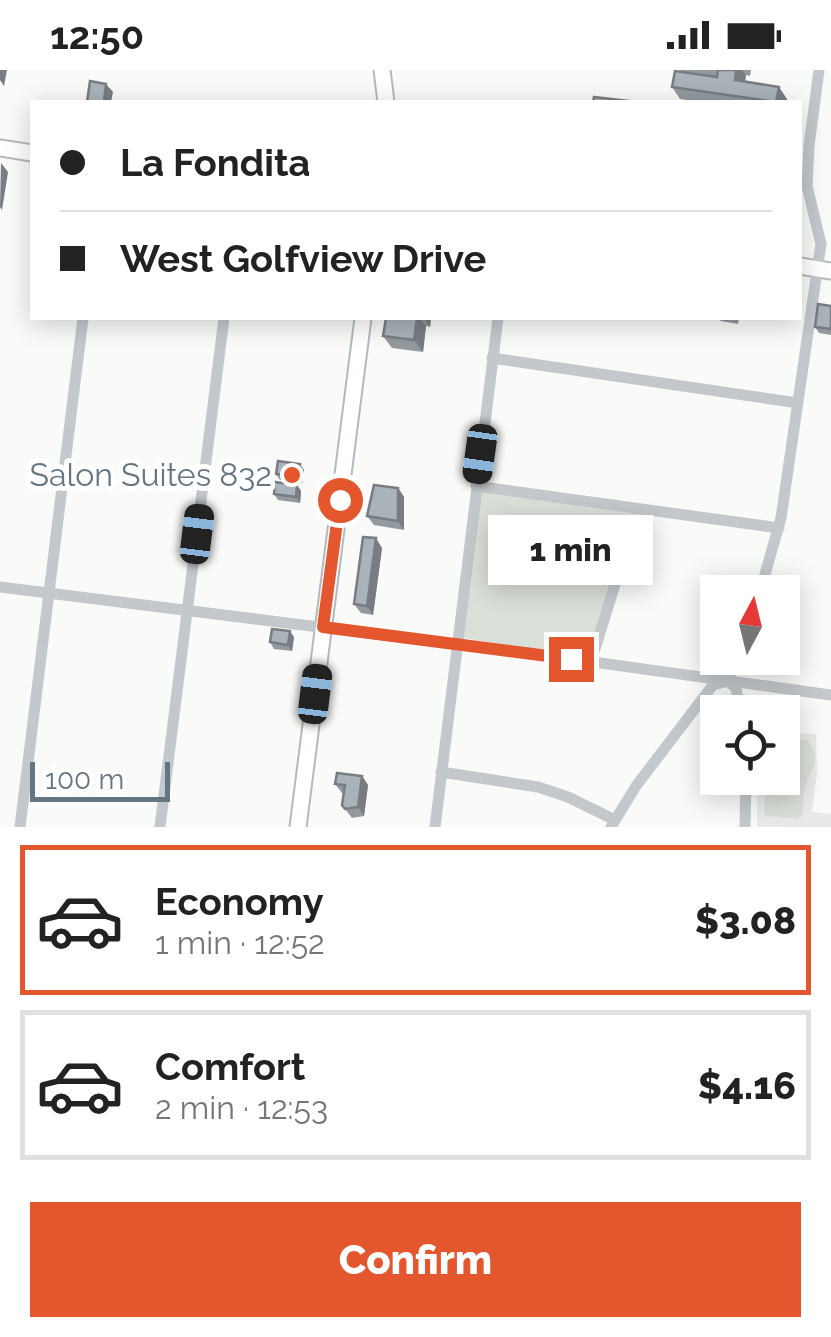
<!DOCTYPE html>
<meta charset="utf-8">
<style>
:root{--surface:#fff;--page:#f2f2f2;--text:#222;--muted:#767676;--line:#e0e0e0;--accent:#e4572e}
body{margin:0;font-family:Raleway,sans-serif;background:var(--page);color:var(--text);height:100vh;display:flex;flex-direction:column;font-size:38px;white-space:nowrap}
*{box-sizing:border-box;margin:0}
p{font-size:32px;color:var(--muted)}
.icon{flex:none;width:55px;height:55px;fill:none;stroke:currentColor;stroke-width:2;stroke-linecap:round;stroke-linejoin:round}
.map{position:relative;height:757px;overflow:hidden}
.details{display:flex;flex-direction:column;background:var(--surface);flex:1}
.details>*{flex:none}
.banner{position:absolute;left:30px;top:30px;width:772px;height:220px;border-radius:0px;box-shadow:0 5px 25px #0003;display:grid;align-content:center;height:220px;padding:0 30px;background:var(--surface)}
.needle{width:65px;rotate:7deg}
.fabs{position:absolute;left:700px;top:505px;display:grid;gap:20px}
.fabs a{display:grid;place-items:center;width:100px;height:100px;border-radius:0px;background:var(--surface);box-shadow:0 5px 25px #0003;font-size:50px}
.scale{position:absolute;left:30px;bottom:25px;width:140px;box-sizing:border-box;padding-left:10px;border:5px solid #657683;border-top:0;font-size:28px;line-height:35px;white-space:nowrap;color:#657683;-webkit-text-stroke:8px #fff;paint-order:stroke}
.end{position:absolute;width:45px;height:45px;margin:-22px;border:12px solid #e4572e;background:#fff;box-shadow:0 0 0 5px #fff}
.from{border-radius:50%}
.bubble{position:absolute;height:70px;border-radius:0px;background:var(--surface);box-shadow:0 5px 25px #0003;font-size:32px;font-weight:800;line-height:70px;text-align:center}
.car{position:absolute;width:30px;height:60px;margin:-30px -15px;border-radius:12px;box-shadow:0 0 8px 2px #0007;background:linear-gradient(#222 24%,#8ab4d8 0 40%,#222 0 76%,#8ab4d8 0 86%,#222 0)}
.banner b{display:flex;align-items:center;gap:35px;height:95px;font-size:38px}
.banner b+b{border-top:2px solid var(--line)}
.banner i{width:25px;height:25px;background:var(--text)}
ul{padding:18px 0 0;list-style:none}
li{display:flex;align-items:center;gap:30px;height:150px;margin:0 20px 15px;padding:0 10px;border:5px solid var(--line);border-radius:0px}
li div{flex:1}
li b{display:block;font-size:38px}
li em{font-style:normal;font-weight:800}
li.current{border-color:var(--accent)}
li>.icon{width:90px;height:90px;stroke-width:1.5}
.cta{display:flex;gap:20px;margin-top:auto;padding:20px 30px}
.cta a{flex:1;height:115px;border-radius:0px;background:var(--accent);color:#fff;font-size:40px;font-weight:800;line-height:115px;text-align:center}
.status{display:flex;justify-content:space-between;align-items:center;height:70px;padding:0 50px;background:var(--surface);direction:ltr}
.status svg{height:28px;fill:currentColor}
.map>svg:first-child{display:block}
.built{fill:#e8e9e9}
.green{fill:#dadfd7}
.lines{fill:none;stroke-linecap:round;stroke-linejoin:round}
.secondary-casing{stroke:#b3babf;stroke-width:19}
.street{stroke:#c3c8cc;stroke-width:11}
.secondary{stroke:#fff;stroke-width:15}
.wall{fill:#929a9f}
.shaded-wall{fill:#777d82}
.building{fill:#aab3b9;stroke:#777d82;stroke-width:2.5}
.route{stroke:#e4572e;stroke-width:12}
.poi-dot{fill:#e4572e;stroke:#fff;stroke-width:4}
.labels{text-anchor:middle;stroke-width:10;stroke-linejoin:round;paint-order:stroke}
.poi-label{font-size:32px;fill:#657683;stroke:#fff;text-anchor:end}
</style>
<div class="status"><b>12:50</b><svg viewBox="0 0 49 12"><path d="M0 12V9h3v3zM5 12V6h3v6zM10 12V3h3v9zM15 12V0h3v12zM26 1h20v11H26zM47 4h2v5h-2z"/></svg></div>
<div class="map">
<svg width="831" height="757" viewBox="0 0 831 757">
<rect width="100%" height="100%" fill="#fafaf8"/>
<!-- built -->
<path class="built" d="M 783,663 L 816,664 L 817,702 L 812,742 L 831,744 L 831,757 L 757,757 L 757,708 L 782,708 Z"/>
<!-- green -->
<path class="green" d="M 475,419 L 639,442 L 592,588 L 458,567 Z
M 783,670 L 807,670 C 824,687 810,700 805,718 C 803,727 803,737 803,745 L 798,749 L 764,745 L 765,721 L 772,708 L 782,708 Z"/>
<g class="lines">
<!-- secondary casing -->
<g class="secondary-casing">
<path id="secondary" d="M 382,0 L 386,32
M 0,78 L 32,83
M 800,196 L 831,201
M 298,757 L 363,248"/>
</g>
<!-- street -->
<path class="street" d="M 492,288 L 798,333
M 476,416 L 779,458
M 0,517 L 550,586 L 831,625
M 760,522 L 781,448 L 821,174 L 807,116 L 809,76 L 819,0
M 591,592 L 620,498 L 647,441
M 728,611 L 736,618 L 741,642
M 441,702 L 538,717 L 568,727 L 615,750
M 20,757 L 83,248
M 160,757 L 224,248
M 435,757 L 498,248
M 611,757 L 636,716 L 713,615 L 728,611 L 737,588
M 745,757 L 746,708"/>
<!-- secondary -->
<use href="#secondary" class="secondary"/>
</g>
<!-- wall -->
<path class="wall" d="M 680,0 L 751,0 L 750,6 L 746,5 L 745,12 L 787,29 L 786,32 L 704,32 L 680,29 L 672,17 L 681,1 Z
M 831,236 L 831,265 L 819,263 L 815,257 Z
M 386,248 L 431,248 L 430,257 L 426,256 L 423,282 L 392,278 L 383,266 Z
M 718,248 L 739,248 L 738,254 L 721,251 Z
M 304,400 L 302,413 L 280,410 L 276,404 Z
M 297,415 L 301,421 L 300,433 L 278,430 L 274,424 Z
M 398,418 L 404,427 L 404,460 L 374,455 L 367,446 Z
M 382,478 L 373,545 L 361,543 L 354,534 Z
M 294,567 L 292,581 L 274,579 L 270,572 Z
M 362,706 L 368,715 L 364,746 L 352,748 L 342,735 L 344,723 L 342,723 L 335,714 Z"/>
<!-- shaded-wall -->
<path class="shaded-wall" d="M 0,0 L 7,0 L 4,16 L 0,10 Z
M 736,0 L 742,0 L 746,5 L 743,22 L 735,10 Z
M 106,14 L 113,22 L 111,32 L 104,32 Z
M 779,17 L 787,29 L 786,32 L 776,32 Z
M 1,93 L 8,102 L 2,140 L 0,137 Z
M 417,248 L 420,248 L 426,256 L 423,282 L 414,270 Z
M 423,248 L 431,248 L 430,257 Z
M 300,394 L 304,400 L 302,413 L 298,407 Z
M 297,415 L 301,421 L 300,433 L 296,427 Z
M 398,418 L 404,427 L 404,460 L 398,451 Z
M 376,468 L 382,478 L 373,545 L 367,536 Z
M 290,561 L 294,567 L 292,581 L 288,575 Z
M 362,706 L 368,715 L 364,746 L 358,737 Z"/>
<!-- building -->
<path class="building" d="M 718,0 L 736,0 L 735,10 L 779,17 L 776,32 L 672,17 L 675,1 L 717,7 Z
M 90,11 L 106,14 L 104,32 L 87,32 Z
M 594,27 L 630,31 L 630,32 L 593,32 Z
M 818,234 L 831,236 L 831,259 L 815,257 Z
M 386,248 L 417,248 L 414,270 L 383,266 Z
M 278,391 L 300,394 L 298,407 L 276,404 Z
M 275,412 L 297,415 L 296,427 L 274,424 Z
M 374,415 L 398,418 L 398,451 L 367,446 Z
M 363,467 L 376,468 L 367,536 L 354,534 Z
M 272,559 L 290,561 L 288,575 L 270,572 Z
M 337,703 L 362,706 L 358,737 L 345,739 L 342,735 L 345,715 L 335,714 Z"/>
<g class="lines">
<!-- route -->
<path class="route" d="M 340,430 L 323,557 L 571,589"/>
</g>
<!-- markers -->
<circle class="poi-dot" cx="292" cy="405" r="10"/>
<g class="labels">
<!-- poi labels -->
<g class="poi-label">
<text x="272" y="416">Salon Suites 832</text>
</g>
</g>
</svg>
<div class="fabs">
<a><svg class="needle" viewBox="-14 -14 28 28"><path d="M0-13l5 13h-10z" fill="#e53935"/><path d="M0 13l5-13h-10z" fill="#767676"/></svg></a>
<a><svg class="icon" aria-label="locate" viewBox="0 0 24 24"><circle cx="12" cy="12" r="6"/><path d="M12 2v4M12 18v4M2 12h4M18 12h4"/></svg></a>
</div>
<div class="scale">100 m</div>
<i class="end from" style="left:340px;top:430px"></i>
<i class="end" style="left:571px;top:589px"></i>
<div class="bubble" style="left:488px;top:445px;width:165px">1 min</div>
<i class="car" style="left:480px;top:384px;rotate:188deg"></i>
<i class="car" style="left:197px;top:464px;rotate:7deg"></i>
<i class="car" style="left:315px;top:624px;rotate:7deg"></i>
<div class="banner">
<b><i class="from"></i>La Fondita</b>
<b><i></i>West Golfview Drive</b>
</div>
</div>
<section class="details">
<ul>
<li class="current"><svg class="icon" aria-label="car" viewBox="0 0 24 24"><path d="M5 17H2v-5l4-1 3-4h7l3 4 3 1v5h-3M9 17h6M6 11h13"/><circle cx="7" cy="17" r="2"/><circle cx="17" cy="17" r="2"/></svg><div><b>Economy</b><p>1 min · 12:52</p></div><em>$3.08</em></li>
<li><svg class="icon" aria-label="car" viewBox="0 0 24 24"><path d="M5 17H2v-5l4-1 3-4h7l3 4 3 1v5h-3M9 17h6M6 11h13"/><circle cx="7" cy="17" r="2"/><circle cx="17" cy="17" r="2"/></svg><div><b>Comfort</b><p>2 min · 12:53</p></div><em>$4.16</em></li>
</ul>
<div class="cta"><a>Confirm</a></div>
</section>
